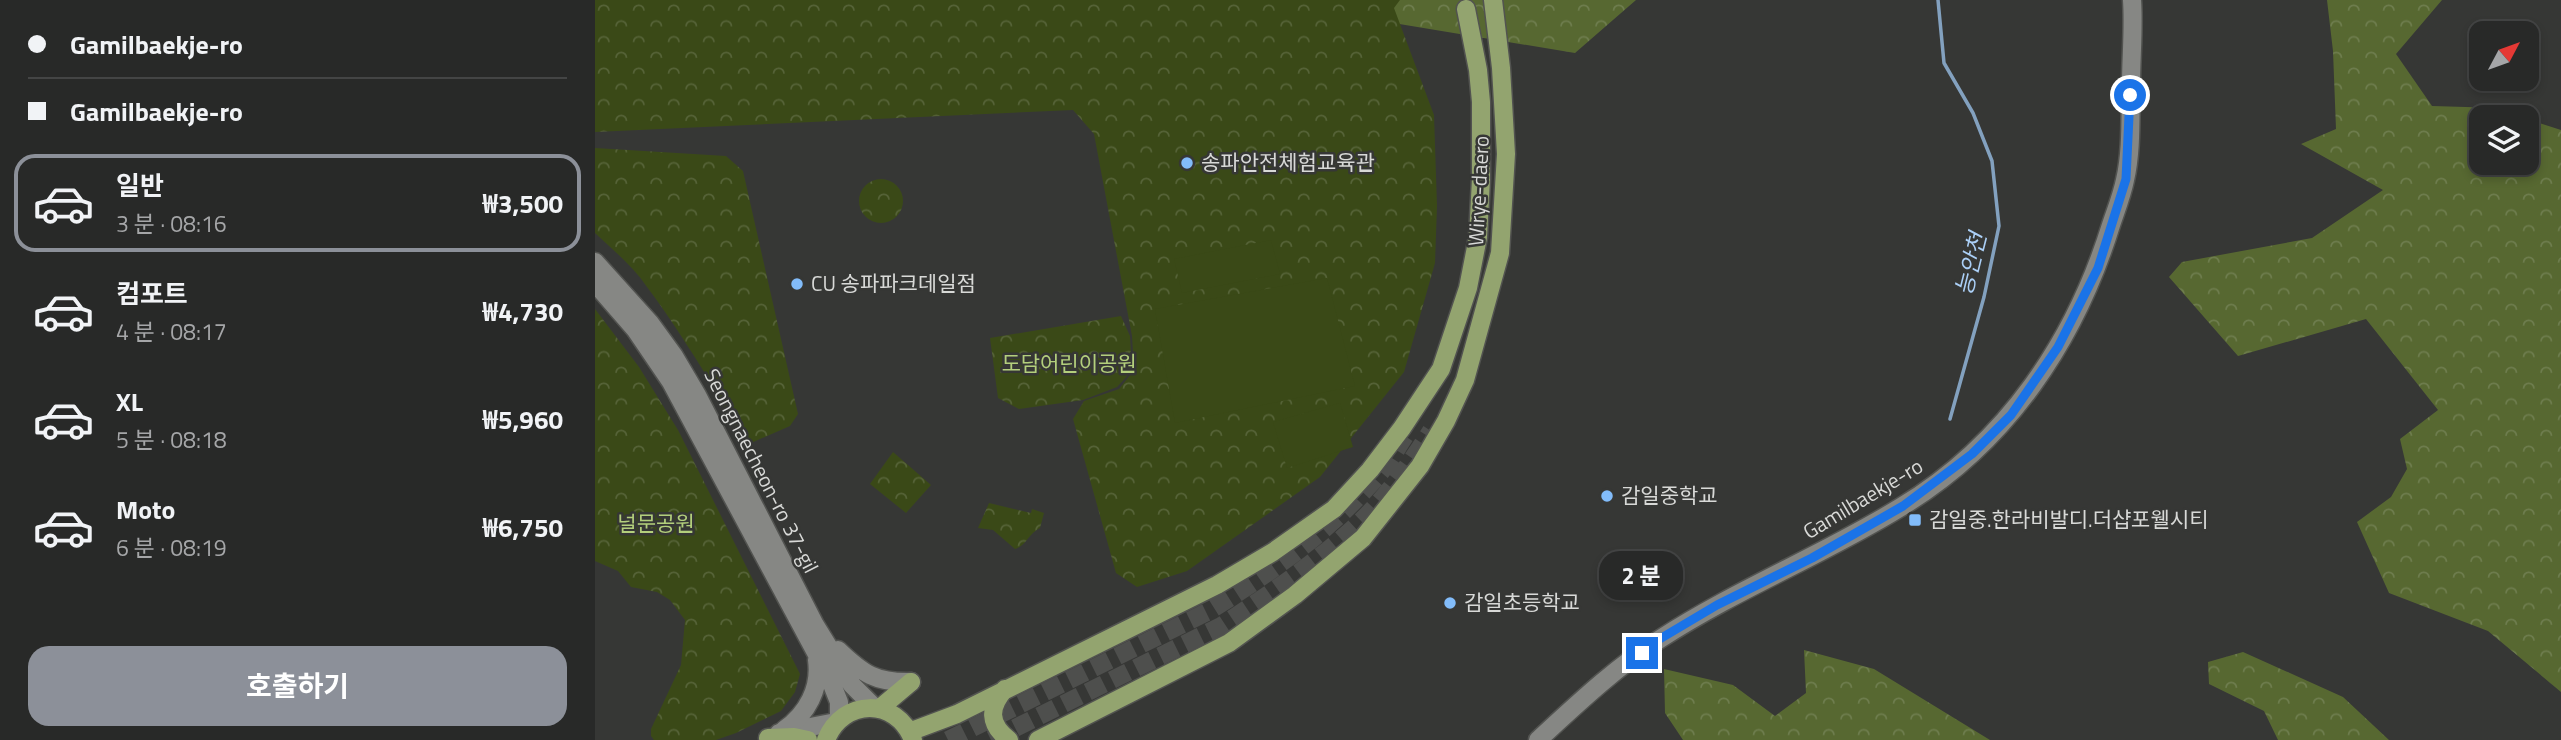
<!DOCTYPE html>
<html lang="ko">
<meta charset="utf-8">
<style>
:root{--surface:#282928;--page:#303130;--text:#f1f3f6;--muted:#a5a6a8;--line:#444545;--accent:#8c9099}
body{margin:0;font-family:"Titillium Web","Noto Sans KR",sans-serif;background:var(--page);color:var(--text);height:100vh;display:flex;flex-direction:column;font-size:26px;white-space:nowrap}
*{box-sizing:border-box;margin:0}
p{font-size:23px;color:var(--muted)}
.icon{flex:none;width:38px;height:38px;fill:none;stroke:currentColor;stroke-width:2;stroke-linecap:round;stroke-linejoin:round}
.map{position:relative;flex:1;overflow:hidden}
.drawer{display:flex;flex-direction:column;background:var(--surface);width:595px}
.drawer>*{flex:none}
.top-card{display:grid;align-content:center;height:154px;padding:0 28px;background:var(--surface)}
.needle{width:46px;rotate:49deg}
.tools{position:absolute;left:1874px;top:21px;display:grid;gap:14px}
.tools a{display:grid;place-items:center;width:70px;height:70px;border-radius:14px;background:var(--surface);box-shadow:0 4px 10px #0003,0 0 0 2px var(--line);font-size:35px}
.end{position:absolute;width:32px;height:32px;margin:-16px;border:9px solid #1a73e8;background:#fff;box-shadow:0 0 0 4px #fff}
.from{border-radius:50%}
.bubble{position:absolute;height:49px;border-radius:21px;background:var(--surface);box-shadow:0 4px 10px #0003,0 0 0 2px var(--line);font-size:23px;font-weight:700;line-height:49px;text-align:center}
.top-card b{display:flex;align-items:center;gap:24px;height:66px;font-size:26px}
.top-card b+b{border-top:2px solid var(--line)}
.top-card i{width:18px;height:18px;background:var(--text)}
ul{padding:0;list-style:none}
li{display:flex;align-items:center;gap:21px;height:98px;margin:0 14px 10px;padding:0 14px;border:4px solid transparent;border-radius:21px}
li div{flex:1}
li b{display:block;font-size:26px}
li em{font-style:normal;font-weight:700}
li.active{border-color:var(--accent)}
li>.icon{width:63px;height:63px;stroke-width:1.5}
.primary-button{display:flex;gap:14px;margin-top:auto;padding:14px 28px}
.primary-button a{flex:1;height:80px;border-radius:21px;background:var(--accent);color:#fff;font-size:28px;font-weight:700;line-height:80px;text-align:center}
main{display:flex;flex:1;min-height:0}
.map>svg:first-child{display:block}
.forest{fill:url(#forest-crowns)}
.park{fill:url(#park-crowns)}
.pitch{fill:#3a4917}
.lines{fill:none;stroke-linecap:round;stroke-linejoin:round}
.stream{stroke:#83a1bf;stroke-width:3.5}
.primary-tunnel{stroke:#4e4f4d;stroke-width:18;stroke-dasharray:18 9;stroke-linecap:butt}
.tertiary-casing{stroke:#525350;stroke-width:21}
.secondary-casing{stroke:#525350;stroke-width:21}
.primary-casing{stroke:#525350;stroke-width:21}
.tertiary{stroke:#868784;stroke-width:18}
.secondary{stroke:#868784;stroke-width:18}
.primary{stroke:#93a46f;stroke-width:18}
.route{stroke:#1a73e8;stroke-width:9}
.poi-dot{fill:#82bcfa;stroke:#363735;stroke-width:2.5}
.labels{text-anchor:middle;stroke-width:5;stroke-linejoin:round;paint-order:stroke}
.poi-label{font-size:21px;fill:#d8d9d7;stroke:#363735;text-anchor:start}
.street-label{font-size:21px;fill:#d8d9d7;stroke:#363735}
.park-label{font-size:21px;fill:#b3cf7c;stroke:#363735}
.water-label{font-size:23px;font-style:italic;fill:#abcff6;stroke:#363735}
</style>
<main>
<section class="drawer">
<div class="top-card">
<b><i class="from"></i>Gamilbaekje-ro</b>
<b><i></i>Gamilbaekje-ro</b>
</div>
<ul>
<li class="active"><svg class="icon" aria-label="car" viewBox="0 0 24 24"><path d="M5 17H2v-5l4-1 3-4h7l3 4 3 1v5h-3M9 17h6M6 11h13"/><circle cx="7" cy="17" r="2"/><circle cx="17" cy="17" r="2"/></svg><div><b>일반</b><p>3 분 · 08:16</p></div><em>₩3,500</em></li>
<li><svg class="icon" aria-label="car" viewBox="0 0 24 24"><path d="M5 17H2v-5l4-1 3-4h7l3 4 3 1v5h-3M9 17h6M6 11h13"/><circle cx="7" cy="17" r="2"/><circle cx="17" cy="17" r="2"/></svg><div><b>컴포트</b><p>4 분 · 08:17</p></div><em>₩4,730</em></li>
<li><svg class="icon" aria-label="car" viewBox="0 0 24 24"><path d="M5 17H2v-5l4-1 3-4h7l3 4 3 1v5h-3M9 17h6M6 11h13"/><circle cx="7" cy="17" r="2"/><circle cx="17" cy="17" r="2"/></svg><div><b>XL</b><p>5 분 · 08:18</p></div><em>₩5,960</em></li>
<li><svg class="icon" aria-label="car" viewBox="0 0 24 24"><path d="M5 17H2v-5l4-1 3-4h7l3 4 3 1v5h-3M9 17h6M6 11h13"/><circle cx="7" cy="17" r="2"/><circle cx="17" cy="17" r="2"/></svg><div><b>Moto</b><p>6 분 · 08:19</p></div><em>₩6,750</em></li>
</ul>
<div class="primary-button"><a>호출하기</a></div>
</section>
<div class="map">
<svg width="1966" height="740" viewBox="0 0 1966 740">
<defs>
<pattern id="forest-crowns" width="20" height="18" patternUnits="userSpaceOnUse" patternTransform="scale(1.75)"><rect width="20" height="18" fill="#576831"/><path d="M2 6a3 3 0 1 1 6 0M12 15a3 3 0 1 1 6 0" fill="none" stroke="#6e7d4e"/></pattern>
<pattern id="park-crowns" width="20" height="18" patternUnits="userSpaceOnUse" patternTransform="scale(1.75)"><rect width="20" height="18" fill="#3a4917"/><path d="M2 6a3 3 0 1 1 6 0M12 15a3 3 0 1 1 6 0" fill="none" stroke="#566338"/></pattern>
</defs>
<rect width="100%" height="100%" fill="#363735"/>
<!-- forest -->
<path class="forest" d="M 711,0 L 1041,0 L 980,53 L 726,11 Z
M 1732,0 L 1847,0 L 1801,54 L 1837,106 L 1904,108 L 1929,117 L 1886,117 L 1886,163 L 1932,163 L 1932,119 L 1966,130 L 1966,692 L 1893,631 L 1794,593 L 1762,522 L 1796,497 L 1812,469 L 1805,439 L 1843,410 L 1771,319 L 1643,356 L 1574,277 L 1587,262 L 1717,238 L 1788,190 L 1706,144 L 1741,129 L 1738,51 Z
M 1209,650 L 1279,669 L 1395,740 L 1088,740 L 1070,713 L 1069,669 L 1138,685 L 1180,716 L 1211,693 Z
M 1648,652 L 1748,697 L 1794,740 L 1683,740 L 1669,711 L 1614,684 L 1613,662 Z"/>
<!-- park -->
<path class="park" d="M 0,0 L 805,0 L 799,8 L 839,115 L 842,206 L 840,263 L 809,372 L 725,477 L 592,571 L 542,587 L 521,573 L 478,419 L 489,401 L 524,389 L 539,370 L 537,336 L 499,134 L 478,110 L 0,132 Z
M 0,148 L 131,156 L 148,171 L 203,414 L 195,426 L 156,443 C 133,422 122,392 106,367 C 89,340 71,312 52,287 C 38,266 18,250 0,233 Z
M264 201a22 22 0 1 1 44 0a22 22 0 1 1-44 0Z
M 0,309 L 44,367 L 83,430 L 205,674 L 200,692 L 186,711 L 141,733 L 121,740 L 59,740 L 56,736 L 56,729 L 86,665 L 90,620 L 75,600 L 62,592 L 36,587 L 23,571 L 0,561 Z
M 526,316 L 535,336 L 537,371 L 522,387 L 488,400 L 424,409 L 403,398 L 395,338 Z
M 298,452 L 336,485 L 311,513 L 275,484 Z
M 394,503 L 436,513 L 437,509 L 449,513 L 445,528 C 434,533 431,546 420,549 L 398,530 L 383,528 Z"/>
<!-- pitch -->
<path class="pitch" d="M 676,240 L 685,274 L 587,293 L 579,259 Z
M 732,278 L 760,386 L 580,423 L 560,309 Z
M 745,403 L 758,447 L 692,468 L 678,422 Z"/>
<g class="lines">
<!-- stream -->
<path class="stream" d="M 1343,0 L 1349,63 L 1378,113 L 1397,161 L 1404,226 L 1389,297 L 1355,419"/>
<!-- primary-tunnel -->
<path class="primary-tunnel" d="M 353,740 L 614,611 C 677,572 738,529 786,472 C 795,461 802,448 810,436
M 396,740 L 626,626 C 675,594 725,560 767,520 C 794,494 816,462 836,431"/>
<!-- tertiary casing -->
<g class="tertiary-casing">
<path id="tertiary" d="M 184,733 L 241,722"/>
</g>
<!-- secondary casing -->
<g class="secondary-casing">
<path id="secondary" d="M 0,262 L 55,323 L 79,356 L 102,395 L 220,625 L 257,685 L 280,708
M 0,283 L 40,329 L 76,382 L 234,677 L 244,702 L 244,719
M 243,650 C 268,674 281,683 316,682
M 189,730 C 212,714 226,688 222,660
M 943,740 C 981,705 1021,667 1065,639 C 1142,589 1228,555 1306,507 C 1412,443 1480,341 1516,225 C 1521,210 1527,195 1530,180 C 1537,150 1535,115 1536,85 C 1536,57 1539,28 1537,0"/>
</g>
<!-- primary casing -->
<g class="primary-casing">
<path id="primary" d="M 410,689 C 394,707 393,724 414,740
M 284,709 L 316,682
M 314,732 L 362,714 L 622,585 L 678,552 L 739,509 L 775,470 L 807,428 L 846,369 L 873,288 L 883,237 L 886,179 L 886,102 L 883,70 L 871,9
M 173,738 L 199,737 L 213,740
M 231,740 C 248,698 301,697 318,740
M 443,740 L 634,643 L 700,595 L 768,538 L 825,466 L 851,421 L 870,380 L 905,253 L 911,154 L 906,68 L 898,0"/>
</g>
<!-- tertiary -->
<use href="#tertiary" class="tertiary"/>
<!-- secondary -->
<use href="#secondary" class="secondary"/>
<!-- primary -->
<use href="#primary" class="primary"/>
</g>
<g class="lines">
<!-- route -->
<path class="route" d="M 1047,653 L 1063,640 L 1122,605 L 1217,558 L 1308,506 L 1377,454 L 1416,415 L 1463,347 L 1503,268 L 1531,179 L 1535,95"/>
</g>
<!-- markers -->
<g class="poi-dot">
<circle cx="592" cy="163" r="7"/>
<circle cx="202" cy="284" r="7"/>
<circle cx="1012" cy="496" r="7"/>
<rect x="1313" y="513" width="14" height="14" rx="3.5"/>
<circle cx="855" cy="603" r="7"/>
</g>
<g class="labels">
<!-- poi labels -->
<g class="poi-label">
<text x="606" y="170">송파안전체험교육관</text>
<text x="216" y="291">CU 송파파크데일점</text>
<text x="1026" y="503">감일중학교</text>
<text x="1334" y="527">감일중.한라비발디.더샵포웰시티</text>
<text x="869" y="610">감일초등학교</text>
</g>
<!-- street labels -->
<g class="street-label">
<text transform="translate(884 191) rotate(-87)" y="7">Wirye-daero</text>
<text transform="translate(166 471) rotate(63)" y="7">Seongnaecheon-ro 37-gil</text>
<text transform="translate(1268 499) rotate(-31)" y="7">Gamilbaekje-ro</text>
</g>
<!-- park labels -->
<g class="park-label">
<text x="474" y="371">도담어린이공원</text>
<text x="61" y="531">널문공원</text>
</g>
<!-- water labels -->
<g class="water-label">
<text transform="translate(1376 264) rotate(-76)" y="8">능안천</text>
</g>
</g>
</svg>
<div class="tools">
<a><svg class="needle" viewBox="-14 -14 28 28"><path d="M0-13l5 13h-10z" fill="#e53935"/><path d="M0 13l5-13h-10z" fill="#a5a6a8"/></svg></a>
<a><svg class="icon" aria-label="layers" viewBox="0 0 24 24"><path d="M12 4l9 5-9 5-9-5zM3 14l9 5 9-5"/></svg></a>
</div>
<i class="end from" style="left:1535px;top:95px"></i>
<i class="end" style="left:1047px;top:653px"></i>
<div class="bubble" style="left:1004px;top:551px;width:84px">2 분</div>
</div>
</main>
